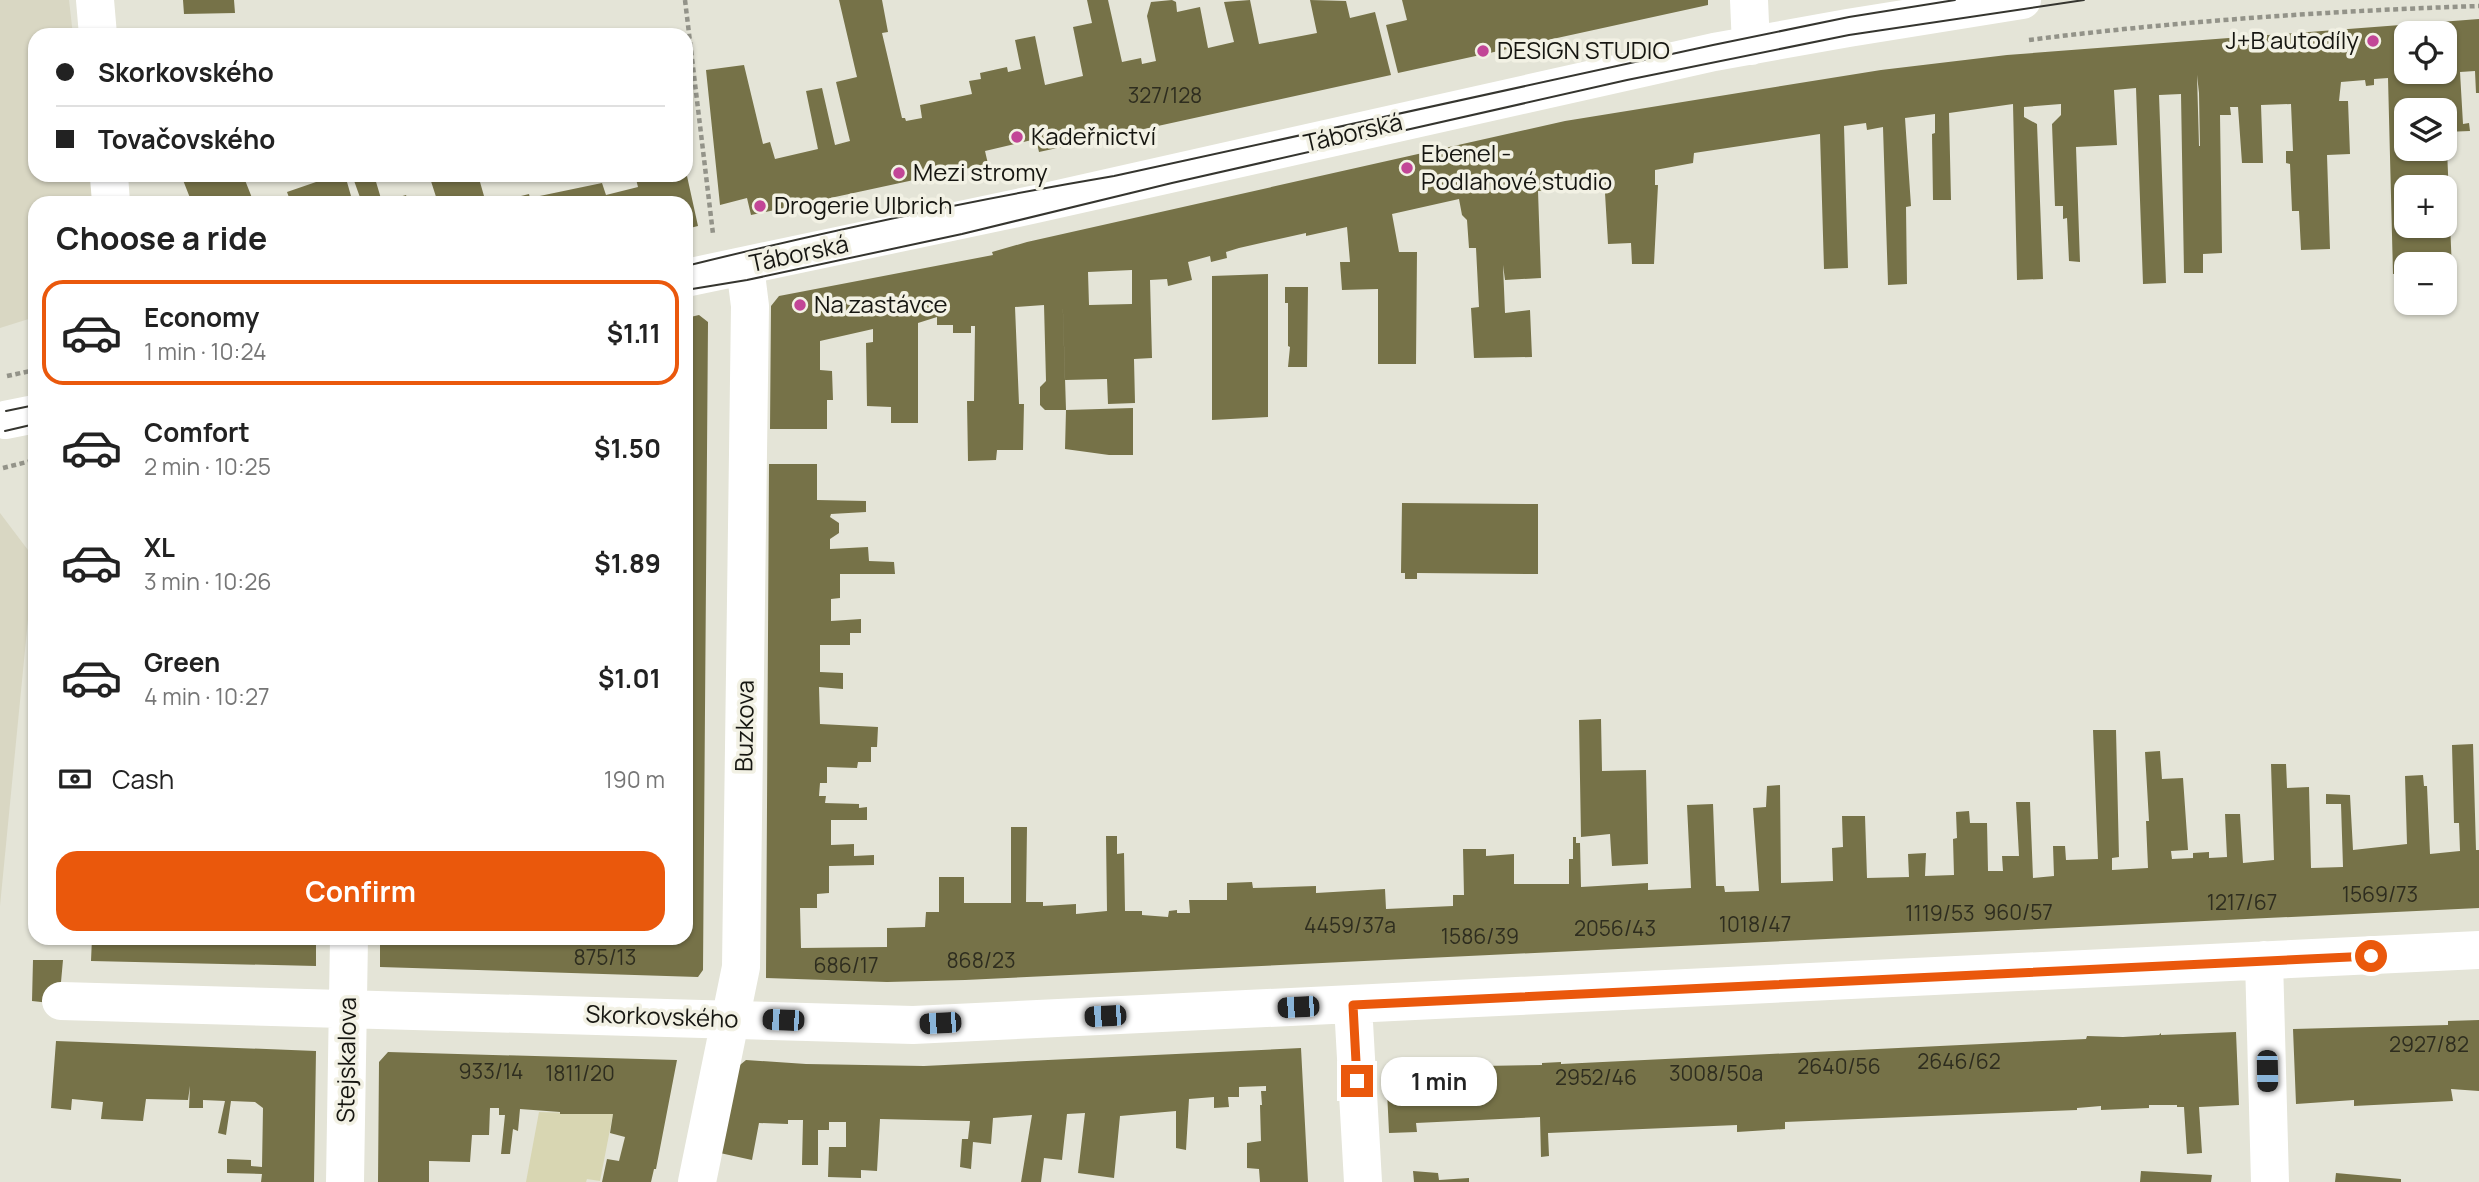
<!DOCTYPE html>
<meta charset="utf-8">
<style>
:root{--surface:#fff;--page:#f6f6f6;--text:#222;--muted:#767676;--line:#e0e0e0;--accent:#ea580c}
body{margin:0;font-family:Manrope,sans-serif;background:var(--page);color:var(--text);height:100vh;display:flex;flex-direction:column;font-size:26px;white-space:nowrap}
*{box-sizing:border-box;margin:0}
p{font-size:23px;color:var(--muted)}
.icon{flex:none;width:38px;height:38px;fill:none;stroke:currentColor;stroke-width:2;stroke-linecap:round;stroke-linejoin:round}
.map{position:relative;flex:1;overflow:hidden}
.drawer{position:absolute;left:28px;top:196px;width:665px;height:749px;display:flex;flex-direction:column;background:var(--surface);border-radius:21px;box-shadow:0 2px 5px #0004}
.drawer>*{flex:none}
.top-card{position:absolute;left:28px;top:28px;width:665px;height:154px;border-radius:21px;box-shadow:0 2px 5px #0004;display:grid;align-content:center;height:154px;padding:0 28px;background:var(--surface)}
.tools{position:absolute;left:2394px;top:21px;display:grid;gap:14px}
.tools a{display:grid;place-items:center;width:63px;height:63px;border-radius:14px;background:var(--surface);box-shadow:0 2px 5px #0004;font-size:35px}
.end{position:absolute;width:32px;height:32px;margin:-16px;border:9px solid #ea580c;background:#fff;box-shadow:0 0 0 4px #fff}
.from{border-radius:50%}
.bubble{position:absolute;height:49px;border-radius:21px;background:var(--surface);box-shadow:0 2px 5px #0004;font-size:23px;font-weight:700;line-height:49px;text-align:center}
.car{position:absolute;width:21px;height:42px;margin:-21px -10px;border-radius:9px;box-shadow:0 0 5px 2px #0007;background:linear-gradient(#222 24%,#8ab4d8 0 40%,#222 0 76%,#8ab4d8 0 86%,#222 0)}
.top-card b{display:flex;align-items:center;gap:24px;height:66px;font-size:26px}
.top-card b+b{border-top:2px solid var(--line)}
.top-card i{width:18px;height:18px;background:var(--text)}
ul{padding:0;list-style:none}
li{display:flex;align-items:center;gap:21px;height:105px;margin:0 14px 10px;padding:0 14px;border:4px solid transparent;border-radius:21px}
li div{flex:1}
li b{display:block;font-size:26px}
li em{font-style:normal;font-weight:700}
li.on{border-color:var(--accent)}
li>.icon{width:63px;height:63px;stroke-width:1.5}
h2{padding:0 28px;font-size:32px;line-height:84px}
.pay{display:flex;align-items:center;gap:18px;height:77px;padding:0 28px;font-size:26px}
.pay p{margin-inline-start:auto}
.button{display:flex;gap:14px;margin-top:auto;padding:14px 28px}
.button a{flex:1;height:80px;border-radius:21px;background:var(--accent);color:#fff;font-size:28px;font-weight:700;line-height:80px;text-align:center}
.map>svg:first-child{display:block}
.built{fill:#d9d7c3}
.green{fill:#d8d6b2}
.building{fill:#767248;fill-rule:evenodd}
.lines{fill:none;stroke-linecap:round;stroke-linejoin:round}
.path{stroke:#939389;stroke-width:4.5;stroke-dasharray:5 3.5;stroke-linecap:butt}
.minor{stroke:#fff;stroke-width:38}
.tram{stroke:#35352f;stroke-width:2}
.route{stroke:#ea580c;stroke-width:9}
.poi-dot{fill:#c24697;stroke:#f2f1e4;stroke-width:2.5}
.labels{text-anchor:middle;stroke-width:7;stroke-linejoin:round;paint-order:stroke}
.number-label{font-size:21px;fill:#2e2d1f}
.poi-label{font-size:24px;fill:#161611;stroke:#f2f1e4;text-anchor:start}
.street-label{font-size:24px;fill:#161611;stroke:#f2f1e4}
</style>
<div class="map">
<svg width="2479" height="1182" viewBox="0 0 2479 1182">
<rect width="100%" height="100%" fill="#e4e4d7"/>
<!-- built -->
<path class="built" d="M 0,0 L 69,0 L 73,35 L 35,35 L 35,175 L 89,175 L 93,203 L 35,203 L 35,317 L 0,328 Z
M 0,513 L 34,558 L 0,906 Z"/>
<!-- green -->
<path class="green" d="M 539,1112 L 613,1114 L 600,1181 L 587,1179 L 586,1182 L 526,1182 Z"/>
<!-- building -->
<path class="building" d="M 183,0 L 234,0 L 235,13 L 184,14 Z
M 839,0 L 882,0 L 888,32 L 882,33 L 902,118 L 905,118 L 906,121 L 922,118 L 920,105 L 972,94 L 969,81 L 981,79 L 980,73 L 1007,67 L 1008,72 L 1021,69 L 1015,40 L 1035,36 L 1045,85 L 1083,76 L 1073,27 L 1092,23 L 1087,0 L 1108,0 L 1122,62 L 1141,58 L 1142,64 L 1156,61 L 1147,16 L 1151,2 L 1172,0 L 1176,2 L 1177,12 L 1200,7 L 1208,48 L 1234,42 L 1224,2 L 1250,0 L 1259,44 L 1317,33 L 1310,0 L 1346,1 L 1350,18 L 1375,12 L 1391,75 L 1039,152 L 1036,139 L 985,151 L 988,164 L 751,215 L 747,198 L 720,205 L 706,70 L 744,65 L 763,144 L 770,142 L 775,159 L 818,149 L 806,91 L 822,88 L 835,145 L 850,141 L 836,82 L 857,77 Z
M 1402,0 L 1708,0 L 1708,5 L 1398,73 L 1386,25 L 1407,20 Z
M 2479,19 L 2479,93 L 2476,93 L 2475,71 L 2460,72 L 2463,124 L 2469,123 L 2470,131 L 2445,132 L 2445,110 L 2406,110 L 2406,149 L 2447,149 L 2452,270 L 2445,270 L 2445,264 L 2406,264 L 2406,273 L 2393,274 L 2388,78 L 2374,79 L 2374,85 L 2366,86 L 2365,80 L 2341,82 L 2339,101 L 2348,101 L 2350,154 L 2327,155 L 2330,249 L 2301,250 L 2299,211 L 2292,211 L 2290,164 L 2286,163 L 2286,151 L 2293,151 L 2291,104 L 2261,105 L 2263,163 L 2242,163 L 2238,107 L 2230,107 L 2231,115 L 2220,115 L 2222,253 L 2203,254 L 2203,273 L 2184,273 L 2181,94 L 2159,95 L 2166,283 L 2143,284 L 2136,88 L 2114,90 L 2117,145 L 2076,147 L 2080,262 L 2069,261 L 2067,218 L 2063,219 L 2063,206 L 2055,206 L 2052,124 L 2061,115 L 2061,104 L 2024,107 L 2024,117 L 2037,124 L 2043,279 L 2017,280 L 2013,104 L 1949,113 L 1951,200 L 1933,200 L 1932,134 L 1935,133 L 1935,114 L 1905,118 L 1911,206 L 1906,207 L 1907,284 L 1888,285 L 1883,127 L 1867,130 L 1866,123 L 1844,126 L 1848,268 L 1824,269 L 1820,134 L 1694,153 L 1693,163 L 1655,170 L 1655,185 L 1658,185 L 1654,264 L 1632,264 L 1631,243 L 1608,244 L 1604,176 L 1566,181 L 1567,190 L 1538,191 L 1541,278 L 1505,280 L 1503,265 L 1505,313 L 1530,310 L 1532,357 L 1474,358 L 1471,308 L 1479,307 L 1476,248 L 1469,248 L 1467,220 L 1462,215 L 1459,199 L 1392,214 L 1399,252 L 1417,252 L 1416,364 L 1378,364 L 1378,289 L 1342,290 L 1340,262 L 1350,262 L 1347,227 L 1306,236 L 1306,233 L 1239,248 L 1226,252 L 1227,258 L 1211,262 L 1210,256 L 1188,262 L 1192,280 L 1168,286 L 1167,279 L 1150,280 L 1152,358 L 1134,359 L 1135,403 L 1108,404 L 1107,379 L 1065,380 L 1062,281 L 1066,410 L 1045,410 L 1040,405 L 1040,387 L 1046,381 L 1044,305 L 1015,307 L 1019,404 L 1024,404 L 1023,450 L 997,450 L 996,460 L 968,461 L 967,401 L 974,401 L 975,326 L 971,326 L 971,333 L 953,333 L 953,325 L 937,325 L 937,317 L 918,323 L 918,423 L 891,423 L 891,407 L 867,406 L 866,343 L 873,342 L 873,329 L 820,341 L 820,370 L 832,371 L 833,400 L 827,400 L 827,429 L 770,429 L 771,306 L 779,296 L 993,255 L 992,252 L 1027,242 L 1565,121 L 1881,70 L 2007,55 ZM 2406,33 L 2445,33 L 2445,72 L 2406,72 ZM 2197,75 L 2199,93 L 2200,146 L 2199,146 ZM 2406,187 L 2445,187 L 2445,226 L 2406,226 ZM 1132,270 L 1132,304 L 1089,305 L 1088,272 Z
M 181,175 L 243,175 L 254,203 L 192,203 Z
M 328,175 L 345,175 L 353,203 L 291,203 L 287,192 L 316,182 L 315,178 Z
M 352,175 L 374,175 L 382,202 L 406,195 L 409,203 L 362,203 Z
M 429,175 L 478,175 L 486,203 L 438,203 Z
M 635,175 L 657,175 L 659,182 L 687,176 L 698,226 L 686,229 L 686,203 L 523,203 L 521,196 L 529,194 L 530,198 L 602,183 L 606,195 L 638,187 Z
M 1268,274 L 1268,417 L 1212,420 L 1212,276 Z
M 1285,287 L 1308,287 L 1307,367 L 1288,367 L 1290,347 L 1288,346 L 1288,303 L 1285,303 Z
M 699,315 L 708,322 L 703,970 L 698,977 L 380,967 L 380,938 L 686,938 L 686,318 Z
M 1133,408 L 1133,455 L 1109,455 L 1065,449 L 1066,410 Z
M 769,464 L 817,464 L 817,500 L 866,501 L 866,512 L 831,514 L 830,517 L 839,523 L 839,533 L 830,539 L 830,549 L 868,547 L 869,561 L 894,562 L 895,574 L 840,574 L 840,598 L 831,599 L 831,621 L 861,619 L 861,633 L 850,633 L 850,645 L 820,645 L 820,672 L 843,673 L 843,689 L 819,687 L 820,724 L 878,727 L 877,747 L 871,747 L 871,762 L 858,762 L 857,768 L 827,767 L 827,783 L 820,783 L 819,796 L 826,796 L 825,803 L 859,804 L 859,808 L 867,807 L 867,820 L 831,820 L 831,845 L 854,844 L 854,856 L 874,855 L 874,865 L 829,866 L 829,893 L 817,894 L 817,908 L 800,908 L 801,948 L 887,947 L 887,928 L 925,927 L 926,912 L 939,912 L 939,877 L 964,877 L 964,903 L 1011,903 L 1011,827 L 1027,827 L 1026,902 L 1043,902 L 1043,906 L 1076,904 L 1076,914 L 1107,911 L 1106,836 L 1117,836 L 1117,854 L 1124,853 L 1125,911 L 1142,911 L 1142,915 L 1168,917 L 1169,911 L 1177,910 L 1177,913 L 1190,913 L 1189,900 L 1227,900 L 1227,883 L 1252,882 L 1253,888 L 1316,886 L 1316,893 L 1385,889 L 1386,909 L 1453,906 L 1453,895 L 1464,895 L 1463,849 L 1486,849 L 1486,856 L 1514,854 L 1514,884 L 1569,884 L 1569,859 L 1573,859 L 1573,837 L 1576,837 L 1576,843 L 1580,843 L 1581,887 L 1648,883 L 1648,890 L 1691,888 L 1687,805 L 1713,804 L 1716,886 L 1724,886 L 1725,892 L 1759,891 L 1753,808 L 1766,807 L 1767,786 L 1780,785 L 1781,883 L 1833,881 L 1832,848 L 1843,847 L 1842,816 L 1865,816 L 1867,878 L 1909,877 L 1908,854 L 1926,853 L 1925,876 L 1954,875 L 1953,839 L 1957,838 L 1956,812 L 1969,811 L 1970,823 L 1987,823 L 1988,871 L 2003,871 L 2002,856 L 2019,856 L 2016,802 L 2030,802 L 2033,878 L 2054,876 L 2053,846 L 2065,846 L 2066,860 L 2098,859 L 2093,730 L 2116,730 L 2119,857 L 2112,858 L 2112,870 L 2148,868 L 2146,821 L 2149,821 L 2145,752 L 2160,751 L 2162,779 L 2183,778 L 2188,850 L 2171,851 L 2172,859 L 2193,858 L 2193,853 L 2209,852 L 2209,858 L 2227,857 L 2225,814 L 2240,814 L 2243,863 L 2274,860 L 2271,764 L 2286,764 L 2287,788 L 2309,787 L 2311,868 L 2343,867 L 2341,804 L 2326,804 L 2326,794 L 2350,795 L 2353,850 L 2407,844 L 2405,776 L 2423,775 L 2424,786 L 2427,786 L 2430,854 L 2460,851 L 2459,823 L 2454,823 L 2452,745 L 2473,744 L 2476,850 L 2479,850 L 2479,908 L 965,980 L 887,982 L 766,978 Z
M 1402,503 L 1538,504 L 1538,574 L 1417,573 L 1417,579 L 1405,579 L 1405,573 L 1401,573 Z
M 1601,719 L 1602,771 L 1646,770 L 1648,864 L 1612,866 L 1610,834 L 1581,837 L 1579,720 Z
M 92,938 L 316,938 L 316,966 L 91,961 Z
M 33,960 L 63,960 L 59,1004 L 32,1001 Z
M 2479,1020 L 2479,1091 L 2451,1089 L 2453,1101 L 2354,1106 L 2354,1100 L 2296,1104 L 2293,1029 L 2448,1025 L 2448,1021 Z
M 2236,1032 L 2239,1105 L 2199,1107 L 2202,1153 L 2187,1154 L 2184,1107 L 2177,1107 L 2177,1105 L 2149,1105 L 2149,1108 L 2101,1110 L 2101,1106 L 2077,1108 L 2077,1110 L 1785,1122 L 1785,1129 L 1737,1132 L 1737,1125 L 1548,1133 L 1549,1156 L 1541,1157 L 1540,1117 L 1416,1123 L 1417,1132 L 1389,1133 L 1386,1069 L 1426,1067 L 1426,1069 L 1455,1067 L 1455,1069 L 1456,1067 L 1469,1066 L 1469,1069 L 1482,1068 L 1482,1066 L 1542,1065 L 1542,1063 L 1561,1062 L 1561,1064 L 2086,1039 L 2087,1036 L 2123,1037 L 2159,1035 L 2161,1033 L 2161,1035 Z
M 56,1041 L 316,1051 L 314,1182 L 261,1182 L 262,1174 L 227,1173 L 227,1159 L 251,1160 L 251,1166 L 262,1167 L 263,1108 L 255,1102 L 231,1101 L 226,1135 L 218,1133 L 225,1101 L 203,1100 L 203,1108 L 189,1108 L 190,1086 L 188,1100 L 146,1099 L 143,1121 L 101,1119 L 103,1102 L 72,1099 L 71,1110 L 51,1108 Z
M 1301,1048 L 1308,1182 L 1260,1182 L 1259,1169 L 1247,1168 L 1247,1143 L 1261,1141 L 1260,1105 L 1262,1105 L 1261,1091 L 1266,1091 L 1266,1086 L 1239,1087 L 1239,1097 L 1228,1097 L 1229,1107 L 1214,1108 L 1214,1097 L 1189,1099 L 1186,1150 L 1176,1148 L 1176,1111 L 1120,1116 L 1114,1178 L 1078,1173 L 1085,1113 L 1067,1114 L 1062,1160 L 1044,1158 L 1041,1182 L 1021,1182 L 1032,1115 L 993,1118 L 991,1144 L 973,1142 L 971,1169 L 960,1167 L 962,1139 L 968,1139 L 970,1121 L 880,1119 L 877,1171 L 861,1170 L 861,1178 L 828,1177 L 829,1147 L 846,1147 L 846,1122 L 829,1122 L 829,1130 L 818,1130 L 818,1165 L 802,1165 L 803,1120 L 788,1120 L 788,1124 L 759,1123 L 752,1160 L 720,1153 L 735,1069 L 746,1060 L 806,1064 L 924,1066 Z
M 388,1052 L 677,1060 L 656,1169 L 654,1169 L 651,1182 L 602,1182 L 607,1159 L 619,1161 L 625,1137 L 610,1133 L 613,1114 L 560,1114 L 560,1112 L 520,1109 L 518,1131 L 513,1129 L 510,1154 L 501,1154 L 505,1115 L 499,1115 L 499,1108 L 490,1108 L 489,1135 L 472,1135 L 470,1162 L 429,1161 L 429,1182 L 378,1182 L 379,1062 Z
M 1413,1171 L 1438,1173 L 1439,1180 L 1469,1178 L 1469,1182 L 1414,1182 Z
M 2141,1171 L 2212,1175 L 2211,1182 L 2140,1182 Z
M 2336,1173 L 2401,1179 L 2401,1182 L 2335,1182 Z"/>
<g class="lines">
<!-- path -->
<path class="path" d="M 685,0 L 713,234
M 2029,40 C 2178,21 2329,11 2479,6
M 7,376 L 35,370
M 3,468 L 35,460"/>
<!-- minor -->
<path class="minor" d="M 95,0 L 98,35
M 1749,0 L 1751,46
M 109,175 L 111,203
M 686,278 L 1036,204 L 1714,52 L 1848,28 L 2022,0
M 5,420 L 35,414
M 2264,960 L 2270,1182
M 61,1001 L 913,1025 L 2479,950
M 1353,1005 L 1363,1182
M 345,1182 L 349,938
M 697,1182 L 741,967 L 750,306 L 745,266"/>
<!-- tram -->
<path class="tram" d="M 686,266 C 828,231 971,200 1114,176 L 1713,45 L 1849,17 L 1955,0
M 686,290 L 747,280 L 962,234 L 1172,183 L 1627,80 L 1849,35 L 2084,0
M 6,411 L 35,405
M 5,431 L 35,424"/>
</g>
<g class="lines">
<!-- route -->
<path class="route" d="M 1357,1081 L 1353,1005 L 2371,956"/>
</g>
<!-- markers -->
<g class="poi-dot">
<circle cx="2373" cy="41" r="7"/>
<circle cx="1483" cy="51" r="7"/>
<circle cx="1017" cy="137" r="7"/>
<circle cx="1407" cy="168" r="7"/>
<circle cx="899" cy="173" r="7"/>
<circle cx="760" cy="206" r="7"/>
<circle cx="800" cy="305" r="7"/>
</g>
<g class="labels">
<!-- number labels -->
<g class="number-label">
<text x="1165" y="103">327/128</text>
<text x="2380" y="902">1569/73</text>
<text x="2242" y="910">1217/67</text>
<text x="2018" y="920">960/57</text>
<text x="1940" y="921">1119/53</text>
<text x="1755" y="932">1018/47</text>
<text x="1350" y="933">4459/37a</text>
<text x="1615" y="936">2056/43</text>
<text x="1480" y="944">1586/39</text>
<text x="605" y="965">875/13</text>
<text x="981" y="968">868/23</text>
<text x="846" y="973">686/17</text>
<text x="2429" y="1052">2927/82</text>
<text x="1959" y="1069">2646/62</text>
<text x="1839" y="1074">2640/56</text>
<text x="491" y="1079">933/14</text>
<text x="580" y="1081">1811/20</text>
<text x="1716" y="1081">3008/50a</text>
<text x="1596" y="1085">2952/46</text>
</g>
<!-- poi labels -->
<g class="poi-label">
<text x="2359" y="49" text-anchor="end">J+B autodíly</text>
<text x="1497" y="59">DESIGN STUDIO</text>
<text x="1031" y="145">Kadeřnictví</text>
<text x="1421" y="162">Ebenel -<tspan x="1421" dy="28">Podlahové studio</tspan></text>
<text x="913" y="181">Mezi stromy</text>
<text x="774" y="214">Drogerie Ulbrich</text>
<text x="814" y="313">Na zastávce</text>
</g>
<!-- street labels -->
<g class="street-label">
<text transform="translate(1353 133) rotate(-13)" y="8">Táborská</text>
<text transform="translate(799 254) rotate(-12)" y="8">Táborská</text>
<text transform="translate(745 726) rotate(-89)" y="8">Buzkova</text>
<text transform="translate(662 1017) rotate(2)" y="8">Skorkovského</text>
<text transform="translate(347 1060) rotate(-89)" y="8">Stejskalova</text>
</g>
</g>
</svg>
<div class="tools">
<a><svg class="icon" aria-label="locate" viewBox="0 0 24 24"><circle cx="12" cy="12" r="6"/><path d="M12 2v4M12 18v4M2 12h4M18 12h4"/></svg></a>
<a><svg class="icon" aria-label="layers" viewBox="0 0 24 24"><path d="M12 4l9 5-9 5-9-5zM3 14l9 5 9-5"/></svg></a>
<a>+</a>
<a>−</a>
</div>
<i class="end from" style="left:2371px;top:956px"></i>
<i class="end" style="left:1357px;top:1081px"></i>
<div class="bubble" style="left:1381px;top:1057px;width:116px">1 min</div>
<i class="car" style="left:1298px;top:1007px;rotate:267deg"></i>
<i class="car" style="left:1105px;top:1016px;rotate:267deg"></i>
<i class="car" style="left:783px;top:1020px;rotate:272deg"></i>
<i class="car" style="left:940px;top:1023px;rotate:267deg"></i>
<i class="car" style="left:2267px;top:1071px;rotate:179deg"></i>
<div class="top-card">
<b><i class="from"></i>Skorkovského</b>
<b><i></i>Tovačovského</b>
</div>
<section class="drawer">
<h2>Choose a ride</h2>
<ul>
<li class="on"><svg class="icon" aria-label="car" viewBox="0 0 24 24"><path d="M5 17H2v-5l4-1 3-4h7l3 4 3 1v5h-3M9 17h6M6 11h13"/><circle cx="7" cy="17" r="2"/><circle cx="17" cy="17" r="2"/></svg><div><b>Economy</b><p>1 min · 10:24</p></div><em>$1.11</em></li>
<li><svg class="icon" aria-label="car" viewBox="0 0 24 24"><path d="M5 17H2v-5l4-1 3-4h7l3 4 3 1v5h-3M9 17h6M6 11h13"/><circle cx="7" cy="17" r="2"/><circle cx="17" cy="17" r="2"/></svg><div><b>Comfort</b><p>2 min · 10:25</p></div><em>$1.50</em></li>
<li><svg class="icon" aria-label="car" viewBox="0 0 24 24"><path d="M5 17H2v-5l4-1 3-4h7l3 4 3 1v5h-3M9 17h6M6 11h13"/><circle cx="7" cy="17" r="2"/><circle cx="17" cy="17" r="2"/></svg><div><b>XL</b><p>3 min · 10:26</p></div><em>$1.89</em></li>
<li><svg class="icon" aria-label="car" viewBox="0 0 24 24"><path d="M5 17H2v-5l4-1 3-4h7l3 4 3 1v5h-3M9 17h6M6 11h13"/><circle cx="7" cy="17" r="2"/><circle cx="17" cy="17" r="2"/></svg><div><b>Green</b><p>4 min · 10:27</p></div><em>$1.01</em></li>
</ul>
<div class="pay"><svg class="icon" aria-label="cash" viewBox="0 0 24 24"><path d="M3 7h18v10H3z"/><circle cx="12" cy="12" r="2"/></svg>Cash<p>190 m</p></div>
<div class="button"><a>Confirm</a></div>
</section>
</div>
